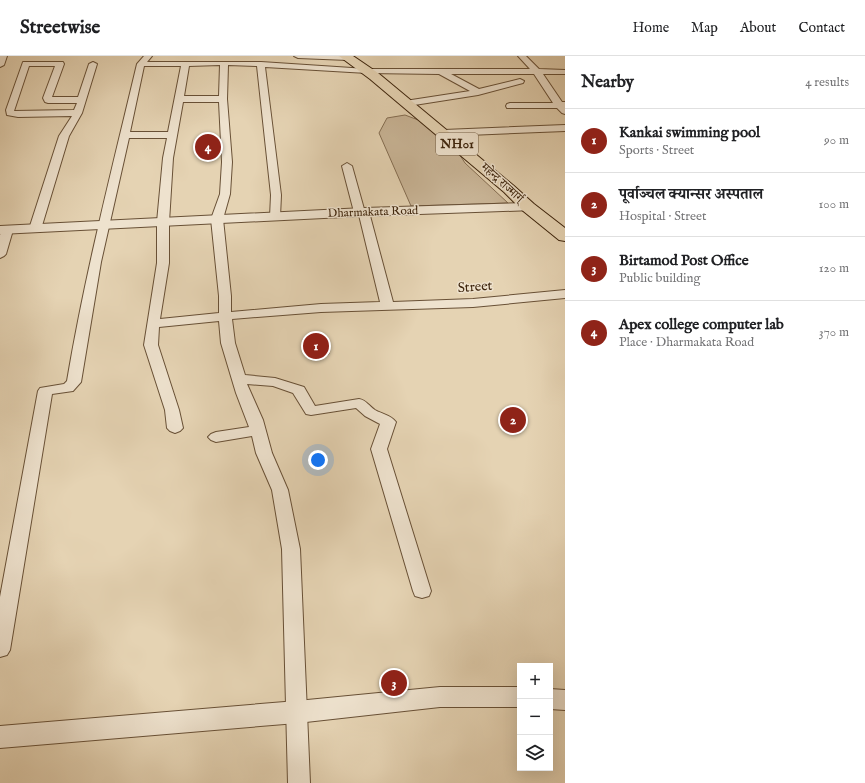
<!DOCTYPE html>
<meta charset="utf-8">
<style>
:root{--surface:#fff;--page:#f2f2f2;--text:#202124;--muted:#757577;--line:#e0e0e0;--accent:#8f2418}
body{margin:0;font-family:"IM FELL English","Noto Serif Devanagari",serif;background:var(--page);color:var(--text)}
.controls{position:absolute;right:12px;bottom:12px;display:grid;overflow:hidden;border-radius:0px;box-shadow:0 4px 16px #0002}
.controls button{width:36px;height:36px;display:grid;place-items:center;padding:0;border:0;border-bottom:1px solid var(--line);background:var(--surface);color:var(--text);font:20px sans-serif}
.you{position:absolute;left:318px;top:404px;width:14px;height:14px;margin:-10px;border:3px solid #fff;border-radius:50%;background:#1a73e8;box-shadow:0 0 0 6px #1a73e833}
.badge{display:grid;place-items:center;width:26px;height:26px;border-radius:50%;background:var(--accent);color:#fff;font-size:13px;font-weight:700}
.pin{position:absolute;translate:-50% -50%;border:2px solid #fff;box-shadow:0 1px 4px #0006}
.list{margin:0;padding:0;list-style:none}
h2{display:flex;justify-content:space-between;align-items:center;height:52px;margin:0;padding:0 16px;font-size:17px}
h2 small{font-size:13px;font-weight:400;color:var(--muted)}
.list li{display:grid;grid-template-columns:26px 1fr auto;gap:12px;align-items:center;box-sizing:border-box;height:64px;padding:0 16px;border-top:1px solid var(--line)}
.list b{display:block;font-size:15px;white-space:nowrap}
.list p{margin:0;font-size:13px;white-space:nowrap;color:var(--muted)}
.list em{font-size:13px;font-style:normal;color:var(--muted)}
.icon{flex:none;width:22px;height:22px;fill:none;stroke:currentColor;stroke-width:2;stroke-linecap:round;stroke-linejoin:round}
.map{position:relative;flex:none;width:565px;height:727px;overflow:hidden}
header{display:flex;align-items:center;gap:24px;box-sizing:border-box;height:56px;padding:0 20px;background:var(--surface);border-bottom:1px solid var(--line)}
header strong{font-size:19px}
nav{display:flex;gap:22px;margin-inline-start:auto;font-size:14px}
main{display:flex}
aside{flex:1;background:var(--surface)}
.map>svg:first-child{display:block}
</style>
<header>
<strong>Streetwise</strong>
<nav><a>Home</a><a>Map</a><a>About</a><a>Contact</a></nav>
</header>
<main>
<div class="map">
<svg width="565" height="727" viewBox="0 0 565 727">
<rect width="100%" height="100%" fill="#e5d3b3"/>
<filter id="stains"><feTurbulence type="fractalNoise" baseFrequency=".005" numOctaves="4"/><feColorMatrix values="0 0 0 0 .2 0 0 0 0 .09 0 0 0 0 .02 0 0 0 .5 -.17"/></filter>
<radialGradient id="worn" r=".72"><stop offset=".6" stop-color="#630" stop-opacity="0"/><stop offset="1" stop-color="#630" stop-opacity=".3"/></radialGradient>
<polygon fill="#c9b597" stroke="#846d52" points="405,59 421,65 458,96 465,107 508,147 411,150 379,77 387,62"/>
<polygon fill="#ac987b" stroke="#806a4f" points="325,282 329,298 307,299 303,283"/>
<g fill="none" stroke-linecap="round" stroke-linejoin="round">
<polygon stroke="#755e44" stroke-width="1" points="321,286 322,294 310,294 309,287"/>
<g stroke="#685036" stroke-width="2">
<g id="minor">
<polygon points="0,0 7,0 4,9 0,11"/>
<path d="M 144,0 L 152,0 L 147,6 L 261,6 L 367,13 L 530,13 L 518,0 L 526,0 L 539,13 L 565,14 L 565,18 L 543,18 L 562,46 L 565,46 L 565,58 L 562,57 L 557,52 L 507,52 L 506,50 L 507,48 L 510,47 L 553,47 L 534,18 L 451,18 L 479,33 L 520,23 L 524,25 L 523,27 L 478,39 L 408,50 L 404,47 L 405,45 L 470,35 L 439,18 L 367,17 L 265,11 L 281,139 L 280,161 L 275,164 L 270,161 L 271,139 L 257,10 L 228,9 L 227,43 L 232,106 L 230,138 L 223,163 L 231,240 L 231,256 L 321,248 L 380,246 L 359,159 L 355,158 L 354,156 L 342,110 L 347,107 L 352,110 L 364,153 L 368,154 L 369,156 L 393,246 L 473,243 L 565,234 L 565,242 L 473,251 L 321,256 L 232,263 L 235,287 L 245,319 L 275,322 L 304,331 L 315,350 L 359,343 C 366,344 369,350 375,354 C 382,358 391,359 396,366 L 387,393 L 431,535 L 429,540 L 422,542 L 415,540 L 413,535 L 371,393 L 380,368 L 365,360 L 356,352 L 311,359 L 306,358 L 293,337 L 273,330 L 247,328 L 263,364 L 272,397 L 288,434 L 300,493 L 310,727 L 288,727 L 282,493 L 272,434 L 256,397 L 252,380 L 216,386 L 211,384 L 208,381 L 211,378 L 216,376 L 249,371 L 236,337 L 221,287 L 219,265 L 159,271 L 158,289 L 179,354 L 183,372 L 180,375 L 175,377 L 170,375 L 167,372 L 165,354 L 144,289 L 157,207 L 157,166 L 163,102 L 167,82 L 129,82 L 101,206 L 81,326 L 73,335 L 52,338 L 10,594 L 7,599 L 0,601 L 0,541 L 38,335 L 40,332 L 64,328 L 67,325 C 85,218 112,113 137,8 ZM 220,9 L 219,40 L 184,40 L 189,10 ZM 144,10 L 181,10 L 168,76 L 130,76 ZM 183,46 L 219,46 L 222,106 L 220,138 L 211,163 L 219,240 L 219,257 L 160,263 L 169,207 L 169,166 L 173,102 Z"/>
<polygon points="294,0 349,0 352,2 348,4 298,2"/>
<path d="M 23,6 L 63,6 L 64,8 L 52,41 L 78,41 L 89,8 L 93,6 L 97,8 L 82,57 L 69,80 L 41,173 L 35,176 L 29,173 L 59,80 L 72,60 L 18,61 L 7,59 L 6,54 ZM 29,10 L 55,10 L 43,42 L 45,46 L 48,47 L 77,47 L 74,54 L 14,55 Z"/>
<polygon points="565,69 565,75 444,80 439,77 444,74"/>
<polygon points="7,171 13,174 6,198 4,200 0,202 0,179 3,172"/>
</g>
</g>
<g stroke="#685036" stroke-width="2">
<g id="tertiary">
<polygon points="528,147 533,148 535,151 533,154 364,160 0,178 0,170 364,152"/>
<polygon points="440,631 520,631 520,651 440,651 297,667 0,692 0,670 297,645"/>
<polygon points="550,633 565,634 565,654 550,653"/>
</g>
</g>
<g stroke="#3e250d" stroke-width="2">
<polygon id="trunk" points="339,0 353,0 378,17 514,130 534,148 565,172 565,185 559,184 522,154 504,136 370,23"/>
</g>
<use href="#minor" fill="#eee2ce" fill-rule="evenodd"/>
<use href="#tertiary" fill="#eee2ce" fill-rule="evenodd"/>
<use href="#trunk" fill="#e5d3b3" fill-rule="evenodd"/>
</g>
<g text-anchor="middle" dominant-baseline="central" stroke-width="3" stroke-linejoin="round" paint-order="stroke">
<g font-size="12" fill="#3e250d" stroke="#eee2ce">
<text transform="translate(502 127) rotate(42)">महेन्द्र राज्मार्ग्</text>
<text transform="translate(373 156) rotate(-2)">Dharmakata Road</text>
</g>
<rect fill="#eee2ce" stroke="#735e47" stroke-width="1" x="436" y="77" width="42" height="22" rx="3"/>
<g font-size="13" font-weight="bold" fill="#3e250d">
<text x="457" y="88">NH01</text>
</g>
<g font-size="14" fill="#3e250d" stroke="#eee2ce">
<text transform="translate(475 231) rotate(-4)">Street</text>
</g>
</g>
<rect width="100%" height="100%" filter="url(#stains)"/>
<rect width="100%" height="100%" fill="url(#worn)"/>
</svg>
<div class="controls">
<button>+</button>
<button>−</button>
<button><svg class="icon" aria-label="layers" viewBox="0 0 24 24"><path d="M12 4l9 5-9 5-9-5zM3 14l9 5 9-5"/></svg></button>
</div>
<div class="you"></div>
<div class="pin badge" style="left:316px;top:290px">1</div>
<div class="pin badge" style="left:513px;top:364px">2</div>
<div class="pin badge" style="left:394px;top:627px">3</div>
<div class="pin badge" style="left:208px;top:91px">4</div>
</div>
<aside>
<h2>Nearby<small>4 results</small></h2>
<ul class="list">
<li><span class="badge">1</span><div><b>Kankai swimming pool</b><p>Sports · Street</p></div><em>90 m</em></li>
<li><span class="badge">2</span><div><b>पूर्वाञ्चल क्यान्सर अस्पताल</b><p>Hospital · Street</p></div><em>100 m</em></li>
<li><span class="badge">3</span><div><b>Birtamod Post Office</b><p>Public building</p></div><em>120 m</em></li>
<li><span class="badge">4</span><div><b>Apex college computer lab</b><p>Place · Dharmakata Road</p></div><em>370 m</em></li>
</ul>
</aside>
</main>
